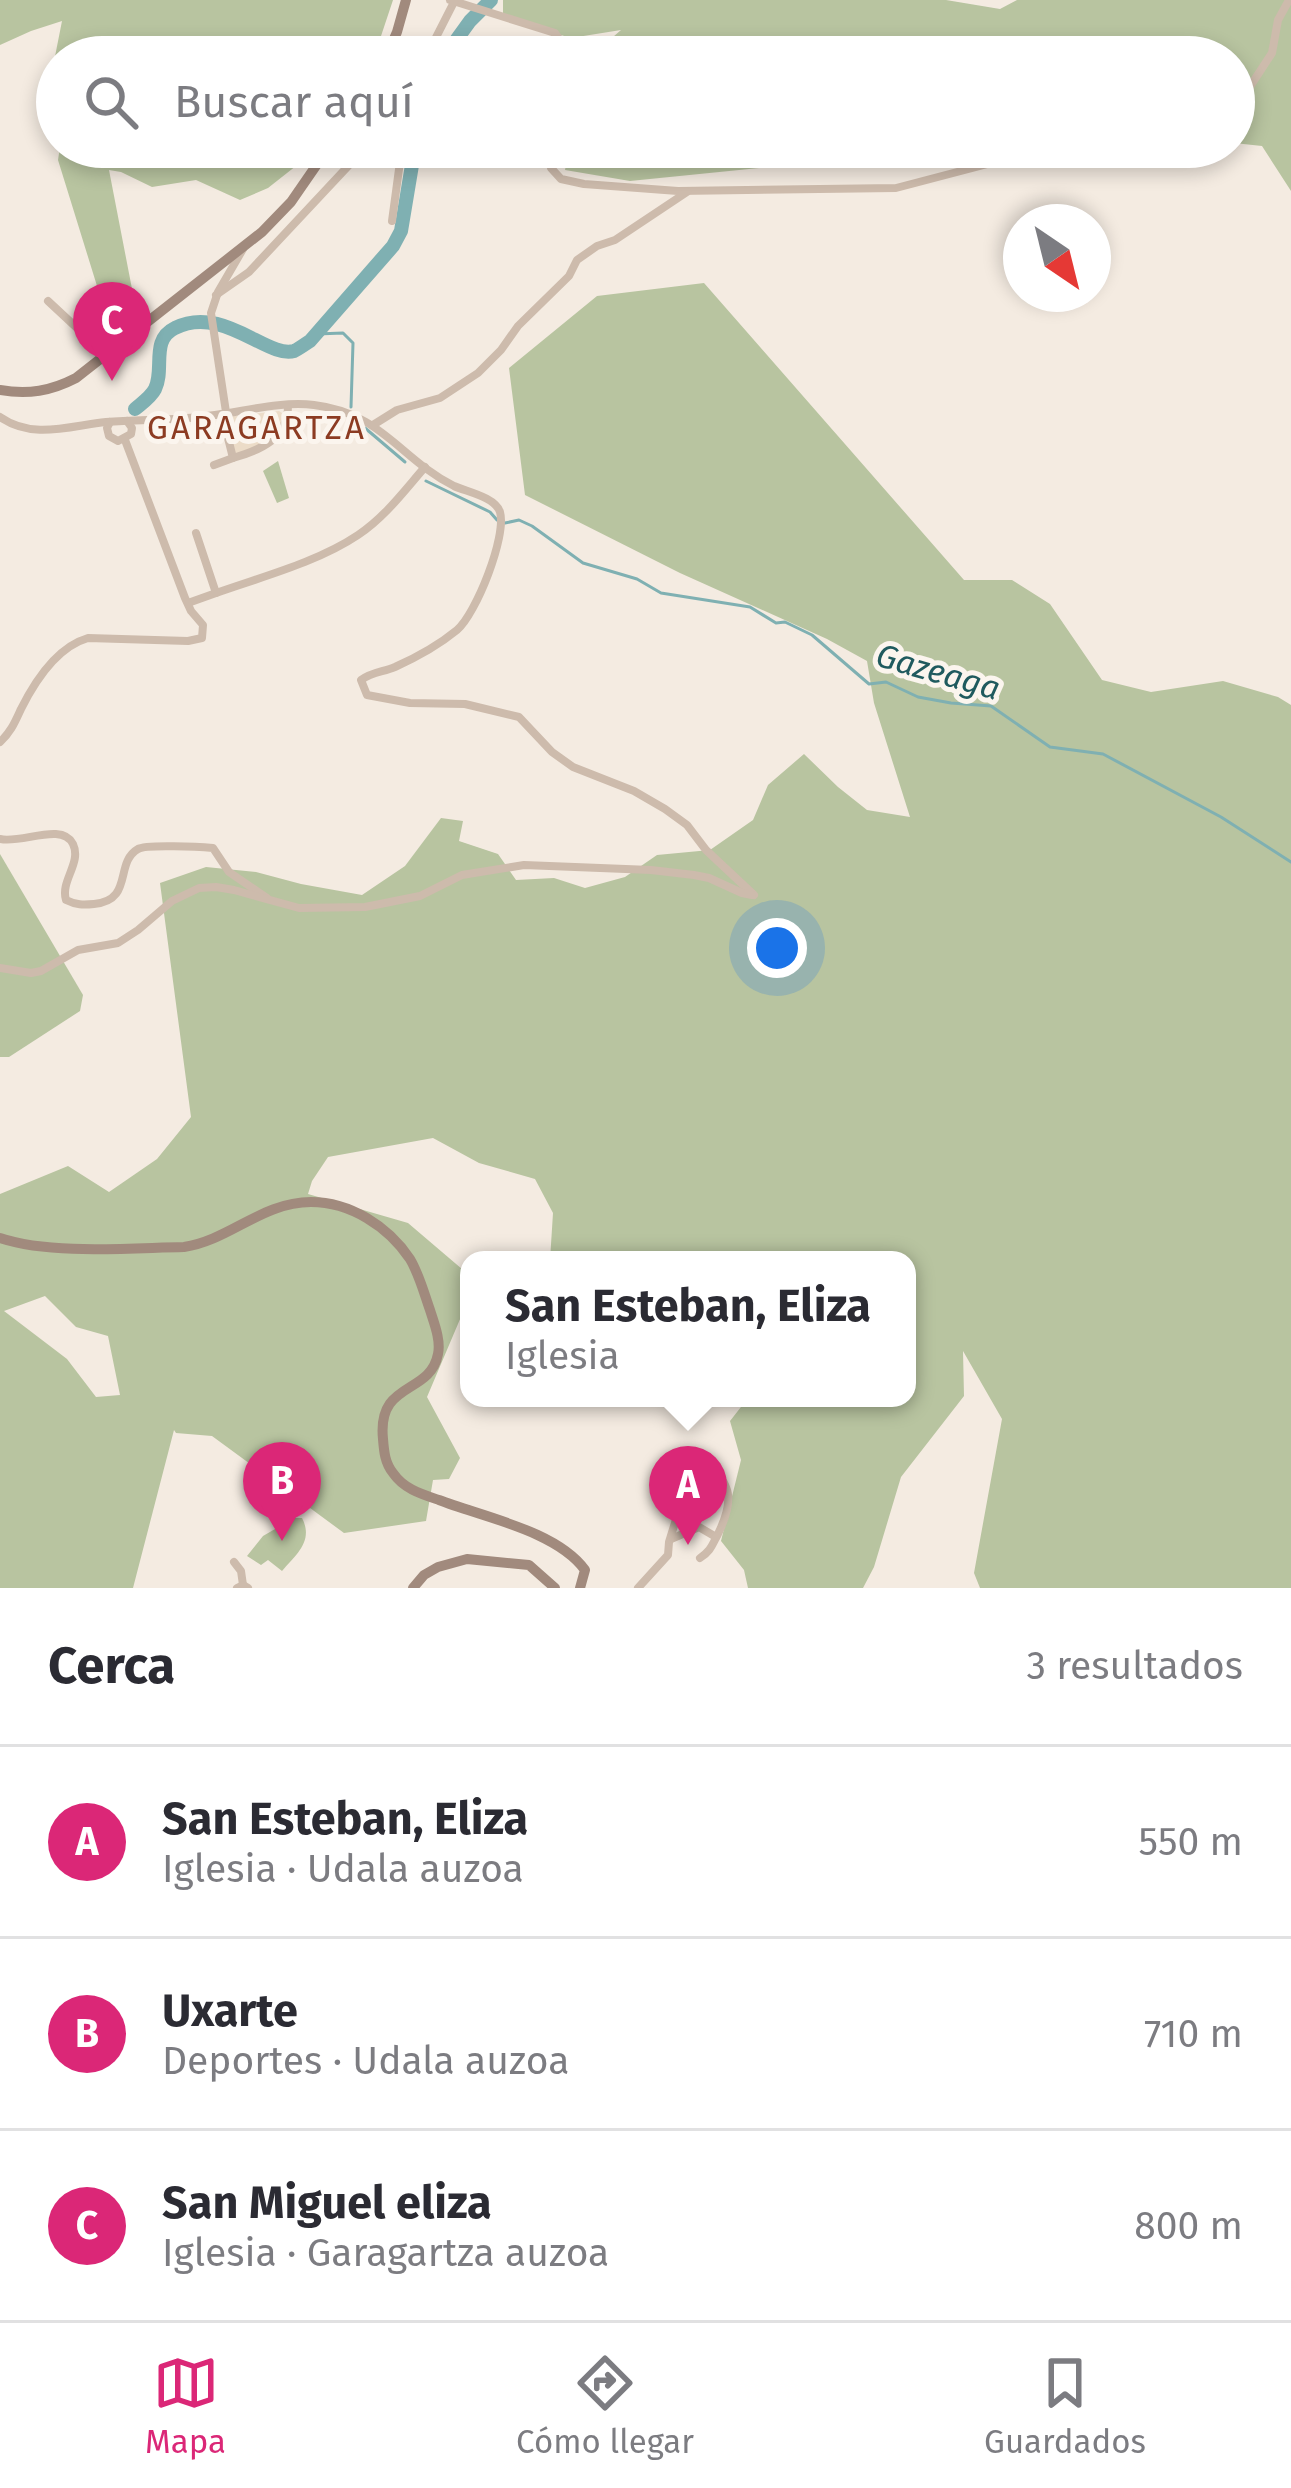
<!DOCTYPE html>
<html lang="es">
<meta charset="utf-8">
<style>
:root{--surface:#fff;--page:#f7f7f7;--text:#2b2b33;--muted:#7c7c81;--line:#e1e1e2;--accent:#db2777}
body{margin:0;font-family:"Fira Sans",sans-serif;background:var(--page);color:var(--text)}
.compass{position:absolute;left:1003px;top:204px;width:108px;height:108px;border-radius:50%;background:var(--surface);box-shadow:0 6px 18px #0003;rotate:145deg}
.you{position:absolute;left:777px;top:948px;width:42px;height:42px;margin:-30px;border:9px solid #fff;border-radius:50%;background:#1a73e8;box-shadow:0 0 0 18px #1a73e833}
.badge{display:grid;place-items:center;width:78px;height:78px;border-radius:50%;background:var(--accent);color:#fff;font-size:39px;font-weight:700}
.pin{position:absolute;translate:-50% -99px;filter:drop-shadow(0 3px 6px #0008)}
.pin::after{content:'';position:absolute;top:63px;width:42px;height:36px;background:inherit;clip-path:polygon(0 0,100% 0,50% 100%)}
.popup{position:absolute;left:460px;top:1251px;width:456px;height:156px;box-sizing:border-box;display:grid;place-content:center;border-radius:24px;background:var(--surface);filter:drop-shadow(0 3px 9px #0005);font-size:39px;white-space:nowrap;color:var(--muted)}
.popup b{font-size:45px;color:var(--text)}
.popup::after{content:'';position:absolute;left:50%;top:100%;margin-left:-24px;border:24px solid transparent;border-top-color:var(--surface)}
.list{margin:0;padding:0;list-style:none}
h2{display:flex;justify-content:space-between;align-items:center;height:156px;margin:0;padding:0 48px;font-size:51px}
h2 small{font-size:39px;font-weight:400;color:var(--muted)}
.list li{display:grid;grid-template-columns:78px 1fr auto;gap:36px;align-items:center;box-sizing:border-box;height:192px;padding:0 48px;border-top:3px solid var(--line)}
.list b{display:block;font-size:45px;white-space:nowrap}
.list p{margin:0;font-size:39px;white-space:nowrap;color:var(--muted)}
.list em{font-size:39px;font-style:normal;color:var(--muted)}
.icon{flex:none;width:66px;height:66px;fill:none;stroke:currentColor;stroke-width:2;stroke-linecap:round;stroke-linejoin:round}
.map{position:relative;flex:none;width:1291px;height:1588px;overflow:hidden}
.search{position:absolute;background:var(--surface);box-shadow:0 6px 18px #0003;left:36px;right:36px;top:36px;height:132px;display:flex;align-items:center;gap:30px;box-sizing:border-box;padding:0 42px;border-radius:66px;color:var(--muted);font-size:45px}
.sheet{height:732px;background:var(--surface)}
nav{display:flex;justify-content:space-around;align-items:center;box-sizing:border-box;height:168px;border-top:3px solid var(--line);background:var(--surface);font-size:33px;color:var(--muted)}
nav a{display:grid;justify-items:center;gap:6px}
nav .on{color:var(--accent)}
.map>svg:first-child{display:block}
</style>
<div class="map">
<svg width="1291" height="1588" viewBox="0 0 1291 1588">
<rect width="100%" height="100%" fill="#f4ebe1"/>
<g fill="#b8c4a0" fill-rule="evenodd">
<polygon points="0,0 393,0 374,57 57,57 57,121 46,102 62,21 31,31 0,45"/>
<polygon points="503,0 946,0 1000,9 1017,0 1291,0 1291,191 1262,146 1234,143 1234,57 590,57 621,30 571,38 503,18"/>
<polygon points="60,147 320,147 268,188 240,200 196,180 152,187 121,172 109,170 133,294 131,312 106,315 58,160"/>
<polygon points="569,147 783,147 768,167 630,181 565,170"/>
<path d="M 704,283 L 964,580 L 1012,580 L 1050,604 L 1102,680 L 1151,692 L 1223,681 L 1278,697 L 1291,705 L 1291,1588 L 980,1588 L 974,1573 L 1002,1419 L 963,1351 L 964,1396 L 901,1477 L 874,1567 L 863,1588 L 748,1588 L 744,1570 L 721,1541 L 741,1460 L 730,1421 L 748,1398 L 907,1398 L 907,1260 L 550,1260 L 553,1213 L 535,1179 L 479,1163 L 433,1138 L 328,1157 L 312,1181 L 308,1194 L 408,1223 L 469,1275 L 469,1298 L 427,1397 L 460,1458 L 449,1479 L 433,1480 L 426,1521 L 344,1533 L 212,1436 L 176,1433 L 174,1430 L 133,1588 L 0,1588 L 0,1194 L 68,1166 L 109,1192 L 157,1159 L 191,1117 L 160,883 L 206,867 L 256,872 L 301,884 L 362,895 L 405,866 L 441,818 L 463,821 L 459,841 L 498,854 L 516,880 L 554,878 L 585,888 L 625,877 L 657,855 L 710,850 L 753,820 L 768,785 L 804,754 L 838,787 L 867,810 L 910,817 L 874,703 L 867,661 L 827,639 L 680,573 L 525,495 L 509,368 L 597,296 ZM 45,1296 L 76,1327 L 108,1336 L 120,1395 L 96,1397 L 67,1359 L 4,1311 Z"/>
<polygon points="278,461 289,498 277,503 263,471"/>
<polygon points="0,854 83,995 80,1011 9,1057 0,1057"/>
<path d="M 294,1518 L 302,1518 C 314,1541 296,1555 282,1571 L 268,1560 L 261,1565 L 247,1556 L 263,1536 Z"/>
</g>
<polygon fill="#ecdcc8" points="279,411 285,415 280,428 269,439 248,451 235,454 226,417"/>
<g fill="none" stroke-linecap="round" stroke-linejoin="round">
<g stroke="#7fb0b2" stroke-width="3">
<polyline points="317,334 343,333 353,343 351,407"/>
<polyline points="365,428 405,462"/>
<polyline points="426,481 490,512 497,520"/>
<polyline points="505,523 519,520 532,526 583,563 637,579 661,593 750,607 776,623 785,622 812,635 869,684 886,682 918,697 951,703 991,706 1050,747 1103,754 1221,817 1291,862"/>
</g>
<g stroke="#7fb0b2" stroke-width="14">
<polyline points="444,57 470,21 491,0"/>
<path d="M 135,409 C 142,403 151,397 155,389 C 165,369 150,340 175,328 C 222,304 268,359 294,351 C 297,350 307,343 310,341 L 393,246 L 401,231 L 415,147"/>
</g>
<g stroke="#cdbbac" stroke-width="8">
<polyline points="450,0 555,33 563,44 567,57"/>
<polyline points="426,57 454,2"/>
<polyline points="1234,111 1272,53 1278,20 1289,0"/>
<polyline points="551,147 551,168 561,179 584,184 678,191 896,188 999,161 1027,164 1106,147"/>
<polyline points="1153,147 1193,150 1203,147"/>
<polyline points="392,221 402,147"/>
<polyline points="216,295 249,272 366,147"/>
<polyline points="48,301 106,355"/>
<polyline points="226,412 211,313 218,292 243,249"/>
<path d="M 222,414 L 233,458 C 261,450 288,438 288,406"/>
<path d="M 0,417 C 33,440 69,426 106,422 C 142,419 178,421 215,415 C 246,411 282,401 314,405 C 382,413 400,459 454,486 C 467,492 495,497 500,512 C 507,536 476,614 457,630 C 440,644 415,658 395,667 C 383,672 372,672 361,680 L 367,695 L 410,703 L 465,704 L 519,717 L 552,752 L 573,767 L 634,791 L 665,809 L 687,825 L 706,850 L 754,895"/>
<polyline points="110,422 107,428 109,436 118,441 131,434 132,428 127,421"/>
<polyline points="373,425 397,410 440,398 478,373 501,350 518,326 569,276 577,260 597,246 615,240 687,192"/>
<polyline points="214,465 233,458"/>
<path d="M 216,593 C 261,577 318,562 358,535 C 385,517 404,491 425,467"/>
<polyline points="188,603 216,593 196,533"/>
<path d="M 0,742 C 11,732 15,722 21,709 C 35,681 57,647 88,638 L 188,641 L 202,638 L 203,625 L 191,611 L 185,598 L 125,440"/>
<path d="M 0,839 C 22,844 62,822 73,844 C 82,863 60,881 66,900 C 76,905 83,905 94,904 C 134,900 114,863 138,849 C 146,844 201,847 213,848 L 229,872 L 267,898"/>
<polyline points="0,968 31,973 41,971 78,950 118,943 138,930 172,901 199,888 216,887 234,890 299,908 365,907 420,896 462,875 524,865 651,870 694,875 709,878 742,893 752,895"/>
<polyline points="671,1539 699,1527 716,1537"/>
<polyline points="234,1562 241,1571 243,1585"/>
<polyline points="237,1588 243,1585 248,1588"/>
<path d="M 638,1588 L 668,1555 L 669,1542 L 691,1471 L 697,1462 L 704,1460 C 733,1484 734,1501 718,1534 C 712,1545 711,1551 700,1558"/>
</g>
<g stroke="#a18a7d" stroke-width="10">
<polyline points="386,57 397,32 406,0"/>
<path d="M 0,390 C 28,395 51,391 76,378 L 262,232 L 291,202 L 329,147"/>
<path d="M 0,1238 C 51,1255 130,1248 184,1247 C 230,1240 262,1202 311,1202 C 350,1202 388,1226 410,1259 C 419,1274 424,1293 430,1310 C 434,1323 441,1340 438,1354 C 430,1396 377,1380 383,1439 C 384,1452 385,1463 393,1473 C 404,1489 421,1494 439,1500 C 483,1517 557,1531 585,1570 L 580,1588"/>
<polyline points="413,1588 424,1575 438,1567 467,1559 529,1565 555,1588"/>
</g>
</g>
<g text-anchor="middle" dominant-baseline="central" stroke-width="10" stroke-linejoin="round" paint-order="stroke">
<g font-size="33" letter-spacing="3" fill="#8c3b22" stroke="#fbf5ee">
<text x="257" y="428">GARAGARTZA</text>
</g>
<g font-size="33" font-style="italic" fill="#1f5a5e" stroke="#fbf5ee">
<text transform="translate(938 672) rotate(16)">Gazeaga</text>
</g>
</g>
</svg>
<svg class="compass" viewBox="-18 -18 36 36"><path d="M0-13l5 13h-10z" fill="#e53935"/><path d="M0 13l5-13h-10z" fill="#7c7c81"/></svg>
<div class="you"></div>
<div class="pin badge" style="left:688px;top:1545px">A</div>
<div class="popup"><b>San Esteban, Eliza</b>Iglesia</div>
<div class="pin badge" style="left:282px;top:1541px">B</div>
<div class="pin badge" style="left:112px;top:381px">C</div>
<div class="search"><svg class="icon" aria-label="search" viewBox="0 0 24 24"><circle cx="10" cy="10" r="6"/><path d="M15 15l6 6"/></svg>Buscar aquí</div>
</div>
<section class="sheet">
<h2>Cerca<small>3 resultados</small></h2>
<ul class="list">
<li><span class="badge">A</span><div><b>San Esteban, Eliza</b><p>Iglesia · Udala auzoa</p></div><em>550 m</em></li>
<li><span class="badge">B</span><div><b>Uxarte</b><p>Deportes · Udala auzoa</p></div><em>710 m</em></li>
<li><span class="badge">C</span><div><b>San Miguel eliza</b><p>Iglesia · Garagartza auzoa</p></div><em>800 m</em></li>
</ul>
</section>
<nav>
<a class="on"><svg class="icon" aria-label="map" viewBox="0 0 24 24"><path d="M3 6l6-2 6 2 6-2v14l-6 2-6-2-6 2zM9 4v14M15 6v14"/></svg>Mapa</a>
<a><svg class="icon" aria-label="directions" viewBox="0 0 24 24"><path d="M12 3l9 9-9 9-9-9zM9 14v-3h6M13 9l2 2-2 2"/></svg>Cómo llegar</a>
<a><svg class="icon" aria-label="saved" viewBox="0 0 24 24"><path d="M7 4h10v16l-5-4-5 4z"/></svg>Guardados</a>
</nav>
